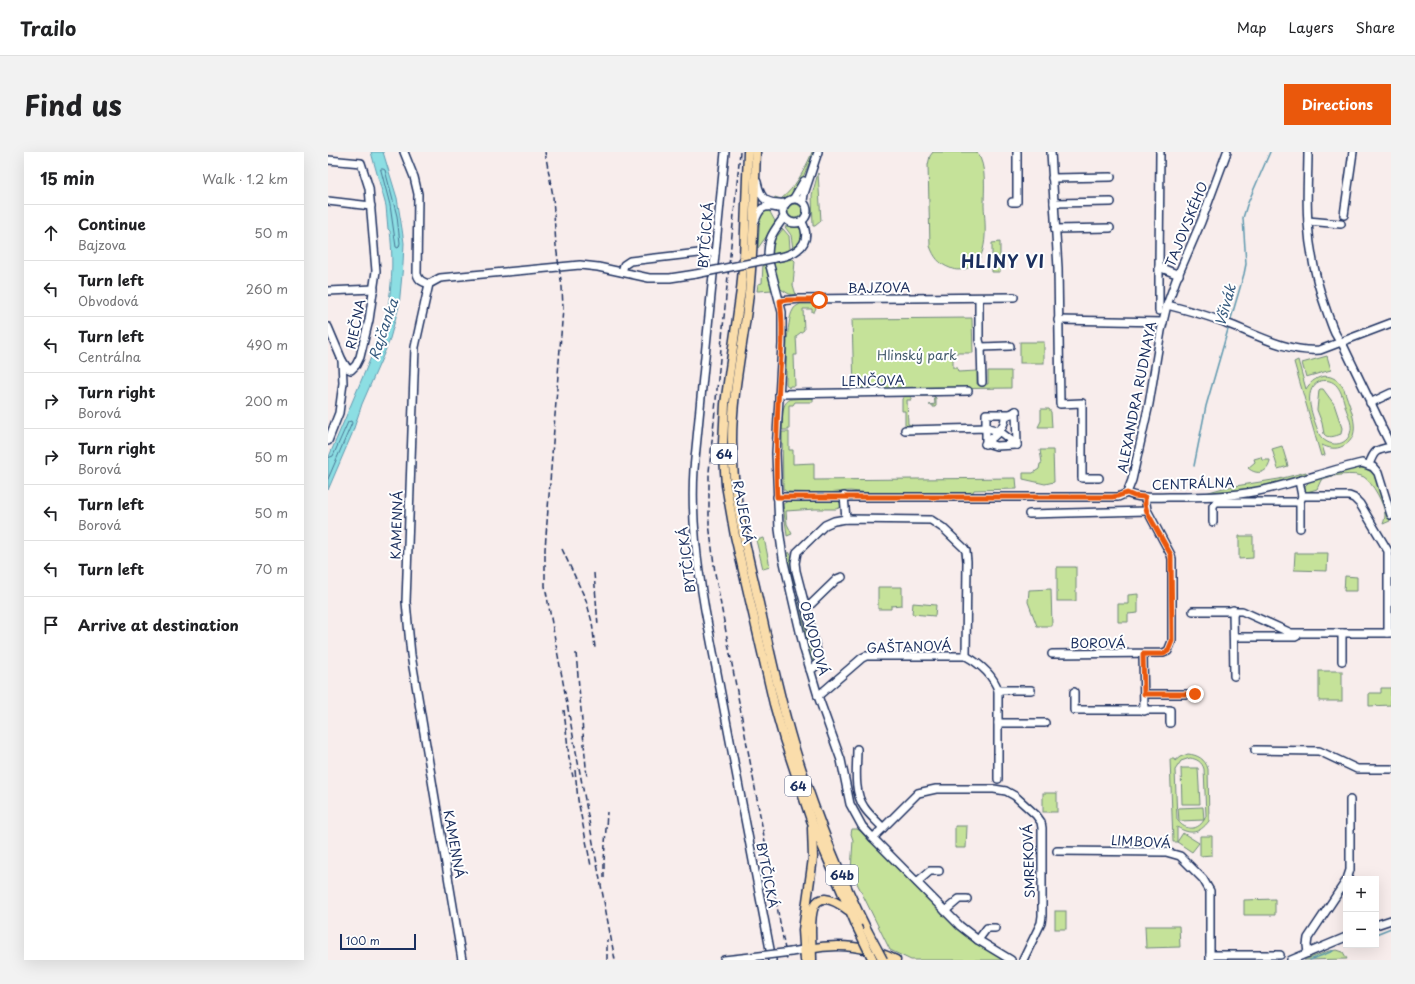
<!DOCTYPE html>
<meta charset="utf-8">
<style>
:root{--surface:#fff;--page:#f2f2f2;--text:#202124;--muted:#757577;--line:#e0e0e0;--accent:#ea580c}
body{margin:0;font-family:"Playpen Sans",sans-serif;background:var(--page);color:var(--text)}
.controls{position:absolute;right:12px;bottom:12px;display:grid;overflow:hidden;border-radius:0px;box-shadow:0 4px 16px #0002}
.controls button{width:36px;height:36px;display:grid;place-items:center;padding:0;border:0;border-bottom:1px solid var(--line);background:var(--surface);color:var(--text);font:20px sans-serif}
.scale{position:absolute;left:12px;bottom:10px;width:76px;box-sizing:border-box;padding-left:4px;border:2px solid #1b2f5e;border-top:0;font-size:11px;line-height:14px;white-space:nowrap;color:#1b2f5e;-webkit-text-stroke:3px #fff;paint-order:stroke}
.stop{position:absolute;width:12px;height:12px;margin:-9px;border:3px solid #ea580c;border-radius:50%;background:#fff}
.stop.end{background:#ea580c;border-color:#fff;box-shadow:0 1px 4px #0008}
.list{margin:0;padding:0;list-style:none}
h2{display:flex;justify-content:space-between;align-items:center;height:52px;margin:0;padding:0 16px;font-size:17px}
h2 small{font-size:13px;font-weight:400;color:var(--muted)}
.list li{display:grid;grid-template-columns:26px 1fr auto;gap:12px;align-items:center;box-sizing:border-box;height:56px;padding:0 16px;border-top:1px solid var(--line)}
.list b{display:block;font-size:15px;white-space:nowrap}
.list p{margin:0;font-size:13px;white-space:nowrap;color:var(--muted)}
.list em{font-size:13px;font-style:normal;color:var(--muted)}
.icon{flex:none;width:22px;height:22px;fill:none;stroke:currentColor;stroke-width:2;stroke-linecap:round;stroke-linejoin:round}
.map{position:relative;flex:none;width:1063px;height:808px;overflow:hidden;border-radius:0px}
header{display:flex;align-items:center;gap:24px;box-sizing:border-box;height:56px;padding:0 20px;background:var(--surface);border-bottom:1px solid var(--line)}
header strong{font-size:19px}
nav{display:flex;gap:22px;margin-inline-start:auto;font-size:14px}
.intro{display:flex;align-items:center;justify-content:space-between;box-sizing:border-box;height:96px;padding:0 24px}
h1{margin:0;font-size:28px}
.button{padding:10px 18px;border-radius:0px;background:var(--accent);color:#fff;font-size:14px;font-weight:700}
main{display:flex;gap:24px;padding:0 24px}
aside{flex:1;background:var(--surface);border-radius:0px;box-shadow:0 4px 16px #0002}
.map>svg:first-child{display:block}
</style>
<header>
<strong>Trailo</strong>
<nav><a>Map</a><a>Layers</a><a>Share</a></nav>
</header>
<div class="intro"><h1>Find us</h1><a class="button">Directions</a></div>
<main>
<aside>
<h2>15 min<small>Walk · 1.2 km</small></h2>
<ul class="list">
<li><svg class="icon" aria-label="ahead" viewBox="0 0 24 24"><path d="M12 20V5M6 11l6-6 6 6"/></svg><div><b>Continue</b><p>Bajzova</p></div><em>50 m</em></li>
<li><svg class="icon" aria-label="left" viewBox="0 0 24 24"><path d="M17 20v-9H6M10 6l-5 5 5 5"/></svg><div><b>Turn left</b><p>Obvodová</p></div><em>260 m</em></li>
<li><svg class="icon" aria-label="left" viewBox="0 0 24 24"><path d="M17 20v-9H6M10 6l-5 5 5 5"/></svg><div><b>Turn left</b><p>Centrálna</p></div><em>490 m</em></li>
<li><svg class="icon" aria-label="right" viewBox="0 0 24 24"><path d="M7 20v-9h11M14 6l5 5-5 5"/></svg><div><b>Turn right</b><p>Borová</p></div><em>200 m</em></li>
<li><svg class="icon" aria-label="right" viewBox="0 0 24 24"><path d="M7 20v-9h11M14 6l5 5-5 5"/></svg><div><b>Turn right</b><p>Borová</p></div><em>50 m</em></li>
<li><svg class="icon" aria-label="left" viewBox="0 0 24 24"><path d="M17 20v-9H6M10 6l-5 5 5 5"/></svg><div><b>Turn left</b><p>Borová</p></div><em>50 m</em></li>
<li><svg class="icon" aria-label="left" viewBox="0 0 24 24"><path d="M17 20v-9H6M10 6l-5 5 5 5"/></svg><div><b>Turn left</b></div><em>70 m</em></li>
<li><svg class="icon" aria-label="arrive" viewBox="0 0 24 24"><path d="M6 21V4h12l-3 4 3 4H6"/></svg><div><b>Arrive at destination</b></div></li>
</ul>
</aside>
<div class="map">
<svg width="1063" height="808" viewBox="0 0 1063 808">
<rect width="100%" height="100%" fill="#f8edec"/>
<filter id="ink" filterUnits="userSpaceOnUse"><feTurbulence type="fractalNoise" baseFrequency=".025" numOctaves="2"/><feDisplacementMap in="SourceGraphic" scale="8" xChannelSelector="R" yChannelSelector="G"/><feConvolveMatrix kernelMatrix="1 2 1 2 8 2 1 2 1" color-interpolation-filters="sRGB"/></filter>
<g filter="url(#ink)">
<g fill="#c5e299" stroke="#70887c" fill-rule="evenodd">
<path d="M 484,0 L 486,0 L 469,39 C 463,45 455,48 446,48 L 447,45 L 453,47 C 467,36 476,19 483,3 Z"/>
<path d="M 605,0 L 649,0 C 659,15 656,36 656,54 C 657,72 662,108 640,116 C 634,118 628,119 622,116 C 611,112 606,105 602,94 L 600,13 L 602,4 Z"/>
<polygon points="490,21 493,69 487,74 485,74 484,43"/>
<circle cx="467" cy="59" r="7"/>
<polygon points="442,57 442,60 448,71 430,96 432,61"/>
<path d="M 459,74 L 470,75 C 478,82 472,92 465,97 L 463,83 L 457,75 Z"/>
<polygon points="455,77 461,84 462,96 458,99 443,102 447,87"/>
<polygon points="672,90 672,120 664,120 664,91"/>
<polygon points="465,107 467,109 465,133 468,143 461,142 451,136 444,111"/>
<polygon points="435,112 437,112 444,138 431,139 429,139 430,132 434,131"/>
<path d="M 472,152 L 484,152 L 488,156 L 486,160 L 484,160 L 484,157 L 475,157 L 476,178 L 468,184 L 469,203 L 466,203 L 467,234 L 462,234 L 461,236 L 458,232 C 458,217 458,168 465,158 C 466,155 469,154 472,152 Z"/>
<polygon points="644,166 645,201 625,201 625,216 629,216 630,220 649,219 649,232 660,232 660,219 683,219 683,236 526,238 524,167"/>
<rect x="692" y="190" width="24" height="21"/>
<polygon points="999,204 1003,218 978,225 974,211"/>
<path d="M 970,208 L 978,237 C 988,221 1006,219 1016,237 C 1021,254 1037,284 1015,294 C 1008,298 1000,296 994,293 L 997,303 L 993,304 L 966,210 ZM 992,229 C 1011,225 1014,243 1018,257 C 1020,263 1024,271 1023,278 C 1020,296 999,296 991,282 C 986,266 972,239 992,229 Z"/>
<path d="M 992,237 L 995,237 L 1006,252 L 1014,276 L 1013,282 C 1008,284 999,287 996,282 L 994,271 L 989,258 L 991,238 Z"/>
<polygon points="577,243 605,243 608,246 608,255 605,255 605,253 601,253 607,252 606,244 583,244 583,248 579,248 580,272 584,273 584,277 577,277 577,259 574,259 574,247"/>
<path d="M 485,246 L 485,250 L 467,250 L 465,253 L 461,253 L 461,278 L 454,278 C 455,268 452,248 465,247 C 472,246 478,247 485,246 Z"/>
<polygon points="713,257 721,257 723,260 724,275 710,275 713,269"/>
<polygon points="454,280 461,280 461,298 465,298 465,312 486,311 486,328 688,326 689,337 646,338 645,340 633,342 553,342 522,339 498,341 459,340 455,337 455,335"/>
<polygon points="954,294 960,314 950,317 944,297"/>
<polygon points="712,298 725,298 726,330 717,332 695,327 695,321 705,321 711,317 712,312 714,311"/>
<path d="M 933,305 L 934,308 L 942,308 C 941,321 929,324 920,316 L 927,310 L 926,307 Z"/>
<path d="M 1029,316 L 1037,316 L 1046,322 L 1062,369 L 1055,372 C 1056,369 1057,366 1057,363 C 1057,353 1044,330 1036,325 C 1027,320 1002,323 993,328 L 989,337 L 979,340 L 976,338 L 977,334 L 982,329 Z"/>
<path d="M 978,320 L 979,323 C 944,334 910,340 874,342 L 895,336 L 951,327 Z"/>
<polygon points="460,349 511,349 514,354 511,356 508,357 487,357 458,359 459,372 464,382 459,384 455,352"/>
<polygon points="911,384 925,384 925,406 911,407"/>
<polygon points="436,386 442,415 435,417 428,388"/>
<polygon points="461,400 466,408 469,433 466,435 485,505 489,505 486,512 483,513 459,408"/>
<polygon points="967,401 1000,401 999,419 966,418"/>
<rect x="729" y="415" width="19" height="34"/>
<polygon points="1017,424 1029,425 1029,439 1016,439"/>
<polygon points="550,435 574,435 574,453 563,454 563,457 550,457"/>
<polygon points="723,437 724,474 709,474 700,450 701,438"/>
<polygon points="810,442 810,461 800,462 800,470 790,470 790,452 800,452 800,443"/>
<polygon points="585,451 608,453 607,464 584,462"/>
<rect x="991" y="519" width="23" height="30"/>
<polygon points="1053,536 1063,536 1063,553 1041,554 1041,541 1053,541"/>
<path d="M 860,602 C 870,603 877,607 880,617 L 881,669 C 871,682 862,683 849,675 L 849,690 L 855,681 L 871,691 L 864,700 L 849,690 L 845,690 L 842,607 L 846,607 L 847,609 L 852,605 ZM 862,606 C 869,607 874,610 876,617 L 878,664 L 876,668 L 875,655 L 850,656 L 851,669 L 876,668 C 869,680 855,678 849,667 L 847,618 L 853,609 Z"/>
<polygon points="853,616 870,616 872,652 854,652"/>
<rect x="715" y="641" width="14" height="19"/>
<polygon points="627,674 639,674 638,696 627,696"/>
<polygon points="524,677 529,677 537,681 628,774 676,808 583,808 562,798 523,719 525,688 523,682"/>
<polygon points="872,684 884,684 884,703 872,704"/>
<polygon points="947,747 947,763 916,763 916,748"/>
<rect x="727" y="759" width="11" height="18"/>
<polygon points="851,774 852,795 818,796 817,774"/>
<polygon points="1009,798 1015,800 1019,807 976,808 1001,799"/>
</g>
<path fill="#8cdee3" stroke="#5f98ae" d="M 43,0 L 55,0 L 69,46 L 74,77 L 76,91 L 75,112 L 71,154 L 61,190 L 34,252 L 24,282 L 0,338 L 0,307 L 52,184 C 64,150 66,114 62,79 L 60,77 L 58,54 Z"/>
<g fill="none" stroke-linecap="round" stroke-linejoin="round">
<g stroke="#487593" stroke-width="1">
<polygon points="53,17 55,17 57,18 69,64 72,91 71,95 70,96 68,95 62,53"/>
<polyline points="0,306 5,304 20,270 23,269 24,271 0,327"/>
</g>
<g stroke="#5f98ae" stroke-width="1.5">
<polyline points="902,170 916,122 918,112 915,66 919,53 942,0"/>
<polyline points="866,314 878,254 901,174"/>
<polyline points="1048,782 1063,776"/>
<polyline points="982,808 1005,799"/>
</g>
<g stroke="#1b2f5e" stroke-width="10">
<g id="minor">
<path d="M 76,0 L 86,25 L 90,42 L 89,122 C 91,129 95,130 101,132"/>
<path d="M 397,0 L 366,317 C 363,365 369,411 377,458 L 444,808"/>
<polyline points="723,0 730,116 732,252 754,251 754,326 771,326"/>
<polyline points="832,0 831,115 851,123"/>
<path d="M 980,0 C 980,23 978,47 980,71 C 982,103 989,133 1000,163 C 1004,174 1007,185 1015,193 L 1053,272"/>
<polyline points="0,8 33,11 41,36 48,119 41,168 32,205 28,213 23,218 19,216 14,208"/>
<polyline points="724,26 783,25"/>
<path d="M 429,30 C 433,49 439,52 458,51"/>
<polyline points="466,46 476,29"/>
<circle cx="467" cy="59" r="12"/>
<polyline points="0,49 43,54"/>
<polyline points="475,49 476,42 490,0"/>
<polyline points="684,50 689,50 689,0"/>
<polyline points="726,51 783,50"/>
<polyline points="1016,63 1025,0"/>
<path d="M 456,65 C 445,81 440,84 440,106 L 454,160 L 454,192 L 448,301 L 451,377 L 455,406 L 476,497 L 490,544 L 513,608 L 522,652 L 534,674 L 545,686 L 632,774 L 650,788 L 683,808"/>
<path d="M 427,69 C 432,55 435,53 450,56"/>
<polyline points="980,69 1013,72"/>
<polyline points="727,77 782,76"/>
<path d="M 457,104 C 475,98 483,87 474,70"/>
<polyline points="294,120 296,113 302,109 371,101 387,101"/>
<polyline points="0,139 46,137"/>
<polyline points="651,146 651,188 653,195 654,230"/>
<polyline points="452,149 472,147 686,145"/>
<path d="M 839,153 C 859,158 879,163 898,171 C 927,182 960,201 992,198 L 1063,171"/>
<polyline points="831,159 831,115"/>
<polyline points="730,168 835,170"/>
<polyline points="0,175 14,208 15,231 11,261 0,289"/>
<polyline points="653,195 682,194"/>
<polyline points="451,242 640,239"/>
<polyline points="1042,251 1063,241"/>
<polyline points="688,259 689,293"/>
<polyline points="684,262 658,262 658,291 668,294 688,293"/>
<polyline points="1054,276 1063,294"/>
<polyline points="577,278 660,276 671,279 689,293"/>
<path d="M 657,292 C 665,285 677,277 677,265 L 688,259"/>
<path d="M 1041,313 C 1046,298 1048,298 1063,295"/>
<polyline points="971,329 974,344 972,350 972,376"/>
<polyline points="799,341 804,328 821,252 833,179 839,153 848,128 873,70 899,0"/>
<path d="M 799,341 C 811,347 828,345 841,345 C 871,345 901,345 930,339 C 965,332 999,319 1034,311 L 1045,315 L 1050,321 L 1063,363"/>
<polyline points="516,344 518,367"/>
<polyline points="974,344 1021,344 1026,346 1032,352 1060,399 1060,481"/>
<polyline points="449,345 790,345 799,341"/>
<polyline points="701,362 819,359"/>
<polyline points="885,370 885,354 888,350 972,350"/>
<polyline points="478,457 509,427 514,425"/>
<polyline points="905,458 906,524"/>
<polyline points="865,459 914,459 963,481 1063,481"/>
<polyline points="1014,481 1014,509"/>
<polyline points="906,485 967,485 969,484"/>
<polyline points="724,502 835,501 840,499 844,489 844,407 843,403 819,358 817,345"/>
<polyline points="815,502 816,559"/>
<path d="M 482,518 C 487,516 490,512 491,507 L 468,419 L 467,411 L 469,400 L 497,373 L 506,369 L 518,367 L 603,368 L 615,376 L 636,396 L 638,399 L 639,409 L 638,504"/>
<polyline points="670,538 703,538"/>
<polyline points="746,540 746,558 842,558 842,571"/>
<polyline points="816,542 867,542"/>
<path d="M 490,544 L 534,506 L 538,504 L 638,504 C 652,512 665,523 670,538 L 670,627"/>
<polyline points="670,571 717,571"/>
<path d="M 529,597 C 529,615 525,639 536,655 C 541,663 549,669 555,676"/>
<polyline points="927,598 991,599 1029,617 1063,617"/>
<polyline points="545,686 590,641 608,637 666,637 678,639 687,644 708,663 713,670 714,676 714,764 713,771 695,808"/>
<polyline points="729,699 838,700 852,704 875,727 882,739 882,808"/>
<polyline points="1019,727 1022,718 1022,648"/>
<polyline points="589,730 602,719 611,719"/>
<polyline points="617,759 631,747 639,747"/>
<polyline points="1048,773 1063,768"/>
<polyline points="650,788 659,776 667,776"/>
<polyline points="463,800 475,798"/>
<polyline points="980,801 979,793 980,786 1018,729"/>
<polyline points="882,803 952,803"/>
<polyline points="134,808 83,503 78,450 87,195 101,132 112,126 252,113 270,115 321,126 342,126 368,122"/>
<polyline points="396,808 423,805"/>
<polyline points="963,808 1018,785"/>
</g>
</g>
<g stroke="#1b2f5e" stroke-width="11">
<g id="major">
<polyline points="420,0 416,105 413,138 397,252 395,291 398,333 407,384 446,552 456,587 483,668 529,775"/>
<path d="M 428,0 C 426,47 426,94 421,141 C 416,190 404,238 404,288 C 404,342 418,395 430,447 C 441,495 451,544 465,591 C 485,656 509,718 539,778"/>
<path d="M 480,797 C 512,791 539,794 568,808"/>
<polyline points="477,808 475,778 485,706 484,676"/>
<path d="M 484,808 C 484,781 473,723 520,758"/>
</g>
</g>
<use href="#minor" stroke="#fff" stroke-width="7"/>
<use href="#major" stroke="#faddab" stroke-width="8"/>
<g stroke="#1b2f5e" stroke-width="1.5" stroke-dasharray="6 3" stroke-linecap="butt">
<polyline points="217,0 225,44 228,94 234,135 235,156 217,397 217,434 287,808"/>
<polyline points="412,0 381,320 381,371 387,421 459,808"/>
<polyline points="234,397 258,448 264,470 267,496"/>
<polyline points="266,421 270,474"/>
<polyline points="248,501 259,626"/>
<polyline points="236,558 241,606 245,625"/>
<polyline points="247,618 250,648 263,714"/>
<polyline points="276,726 276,709 279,660"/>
<polyline points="279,808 279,788"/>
</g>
<g stroke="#1b2f5e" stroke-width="10" stroke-linecap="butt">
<g id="minor-bridge">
<polyline points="368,122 457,104"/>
<polyline points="423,805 463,800"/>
</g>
</g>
<g stroke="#1b2f5e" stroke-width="11" stroke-linecap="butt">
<g id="major-bridge">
<polyline points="529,775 545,808"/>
<polyline points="539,778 555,808"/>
</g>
</g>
<use href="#minor-bridge" stroke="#fff" stroke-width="7"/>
<use href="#major-bridge" stroke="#faddab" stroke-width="8"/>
</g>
</g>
<g fill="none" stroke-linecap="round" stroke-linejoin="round" filter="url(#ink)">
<path stroke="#ea580c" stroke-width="5" d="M 491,148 L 460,148 L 452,149 C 456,176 453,204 451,232 C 449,270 447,307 449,345 L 784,345 L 790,344 L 799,341 L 806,344 L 817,345 L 817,352 L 819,360 L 843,403 L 844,489 L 840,499 L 835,502 L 815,502 L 816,542 L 867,542"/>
</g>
<g text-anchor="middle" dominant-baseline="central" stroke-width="4" stroke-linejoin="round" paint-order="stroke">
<g fill="#fff" stroke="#5f6d8e" stroke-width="1">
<rect x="383" y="292" width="26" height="20" rx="3"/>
<rect x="457" y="624" width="26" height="20" rx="3"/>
<rect x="498" y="713" width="32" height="20" rx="3"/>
</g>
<g font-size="12" font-weight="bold" fill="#1b2f5e">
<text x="396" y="302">64</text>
<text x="470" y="634">64</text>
<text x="514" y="723">64b</text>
</g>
<g font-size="13" fill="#1b2f5e" stroke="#fff">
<text transform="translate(858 72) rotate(-68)">TAJOVSKÉHO</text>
<text transform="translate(377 83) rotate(-85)">BYTČICKÁ</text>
<text transform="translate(551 135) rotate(-1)">BAJZOVA</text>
<text transform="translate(27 172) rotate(-78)">RIEČNA</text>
<text transform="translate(545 228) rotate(-1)">LENČOVA</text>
<text transform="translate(808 245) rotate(-79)">ALEXANDRA RUDNAYA</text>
<text transform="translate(865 331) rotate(-2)">CENTRÁLNA</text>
<text transform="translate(416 360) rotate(80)">RAJECKÁ</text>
<text transform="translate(68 373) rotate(-88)">KAMENNÁ</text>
<text transform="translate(358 408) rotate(-97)">BYTČICKÁ</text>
<text transform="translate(487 486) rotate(75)">OBVODOVÁ</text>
<text x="770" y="490">BOROVÁ</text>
<text transform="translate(581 494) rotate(-2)">GAŠTANOVÁ</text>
<text transform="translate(813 689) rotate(3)">LIMBOVÁ</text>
<text transform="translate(127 692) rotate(80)">KAMENNÁ</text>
<text transform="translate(700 709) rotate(-92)">SMREKOVÁ</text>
<text transform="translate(440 723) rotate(79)">BYTČICKÁ</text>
</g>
<g font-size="13" fill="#465c6d" stroke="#fff">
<text x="589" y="202">Hlinský park</text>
</g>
<g font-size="14" font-style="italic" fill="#375b7f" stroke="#fff">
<text transform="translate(897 153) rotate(-74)">Všivák</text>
<text transform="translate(55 177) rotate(-71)">Rajčanka</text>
</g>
<g font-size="17" font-weight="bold" letter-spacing="1" fill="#1b2f5e" stroke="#fff">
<text x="675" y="109">HLINY VI</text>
</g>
</g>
</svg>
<div class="controls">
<button>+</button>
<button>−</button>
</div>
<div class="scale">100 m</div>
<div class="stop" style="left:491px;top:148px"></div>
<div class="stop end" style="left:867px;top:542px"></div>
</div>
</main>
